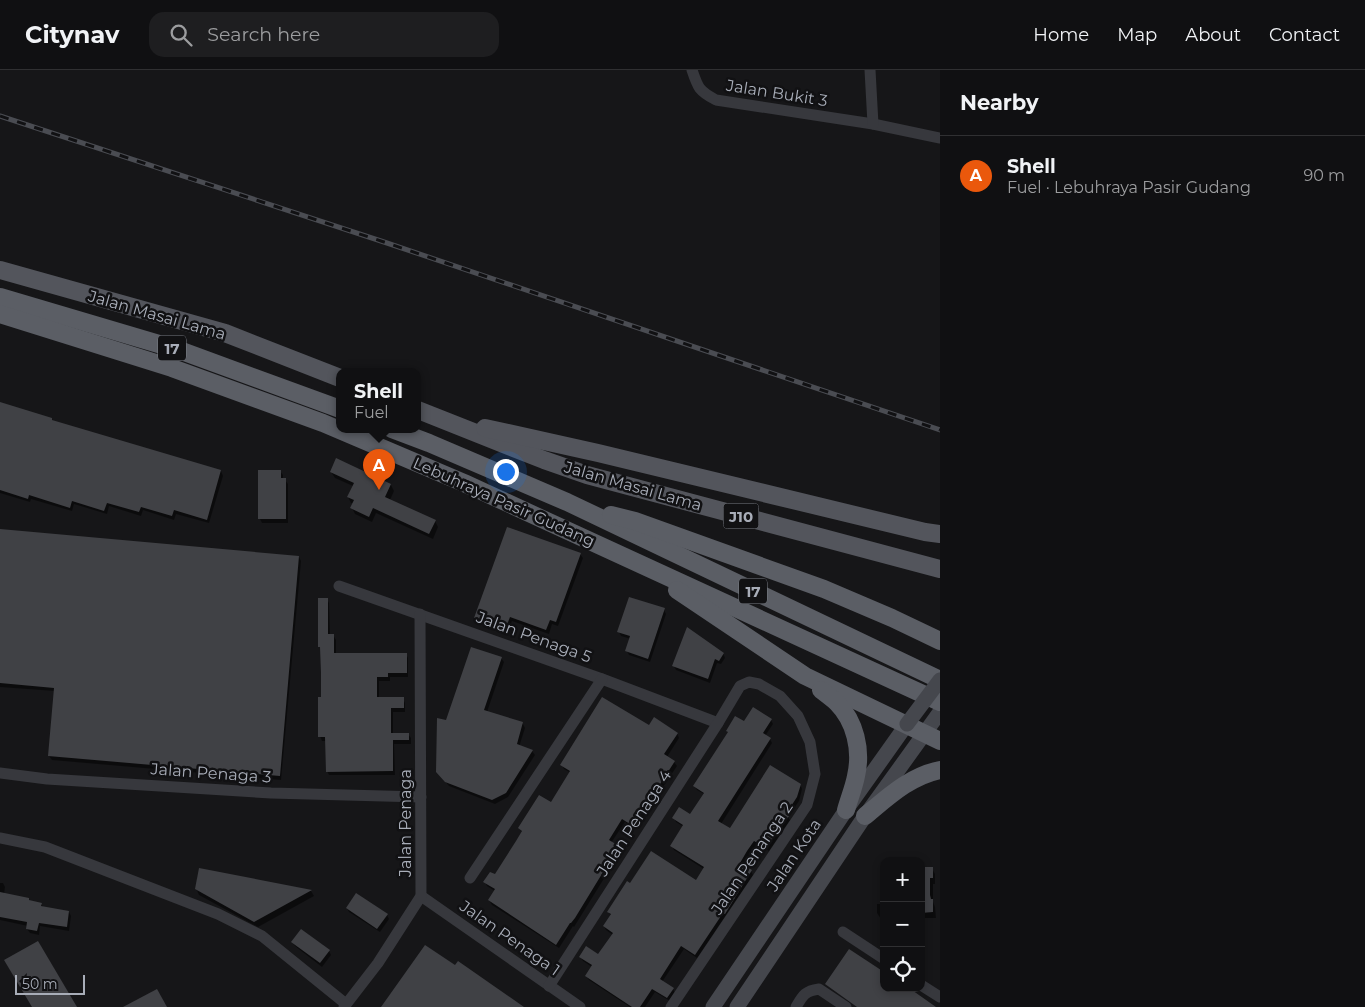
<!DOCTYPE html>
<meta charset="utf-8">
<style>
:root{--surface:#101012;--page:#1e1e20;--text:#f1f3f6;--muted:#9c9d9f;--line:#303032;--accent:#ea580c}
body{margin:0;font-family:Montserrat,sans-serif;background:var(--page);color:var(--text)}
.controls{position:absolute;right:15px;bottom:15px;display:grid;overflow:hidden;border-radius:10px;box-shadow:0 2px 8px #0003}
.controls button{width:45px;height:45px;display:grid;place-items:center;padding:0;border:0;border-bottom:1px solid var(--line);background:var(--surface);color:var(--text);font:25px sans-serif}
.scale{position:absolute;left:15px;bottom:12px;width:70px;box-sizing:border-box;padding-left:5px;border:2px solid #a8adb8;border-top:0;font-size:14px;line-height:18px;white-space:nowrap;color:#a8adb8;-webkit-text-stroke:4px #111113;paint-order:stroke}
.you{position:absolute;left:505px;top:401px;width:18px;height:18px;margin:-12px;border:4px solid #fff;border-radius:50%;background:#1a73e8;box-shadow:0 0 0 8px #1a73e833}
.badge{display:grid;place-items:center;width:32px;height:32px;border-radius:50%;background:var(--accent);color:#fff;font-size:16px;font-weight:700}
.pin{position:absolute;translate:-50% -41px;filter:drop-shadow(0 1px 2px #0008)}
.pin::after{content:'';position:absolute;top:26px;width:18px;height:15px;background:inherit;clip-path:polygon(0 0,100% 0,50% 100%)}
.popup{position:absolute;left:336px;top:298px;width:85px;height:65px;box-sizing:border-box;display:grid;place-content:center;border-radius:10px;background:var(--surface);filter:drop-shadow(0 1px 4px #0005);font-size:16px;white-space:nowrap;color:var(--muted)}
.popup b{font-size:19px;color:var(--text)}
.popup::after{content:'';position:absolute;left:50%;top:100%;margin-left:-10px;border:10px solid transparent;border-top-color:var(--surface)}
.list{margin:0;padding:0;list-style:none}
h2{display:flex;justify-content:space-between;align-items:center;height:65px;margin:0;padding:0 20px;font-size:21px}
h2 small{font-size:16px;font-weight:400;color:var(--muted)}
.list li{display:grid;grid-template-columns:32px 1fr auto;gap:15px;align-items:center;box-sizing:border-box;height:80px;padding:0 20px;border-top:1px solid var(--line)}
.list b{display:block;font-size:19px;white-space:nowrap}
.list p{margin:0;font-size:16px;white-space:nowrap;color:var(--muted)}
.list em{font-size:16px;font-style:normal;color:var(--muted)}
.icon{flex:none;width:28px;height:28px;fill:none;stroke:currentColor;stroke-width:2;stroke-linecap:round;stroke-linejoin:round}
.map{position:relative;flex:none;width:940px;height:937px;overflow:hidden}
header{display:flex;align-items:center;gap:30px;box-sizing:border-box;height:70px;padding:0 25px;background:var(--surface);border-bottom:1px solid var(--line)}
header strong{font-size:24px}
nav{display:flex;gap:28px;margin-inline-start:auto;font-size:18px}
.search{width:350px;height:45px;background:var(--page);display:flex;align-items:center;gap:12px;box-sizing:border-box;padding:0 18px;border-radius:15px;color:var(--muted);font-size:19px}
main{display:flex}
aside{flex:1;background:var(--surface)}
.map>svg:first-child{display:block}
</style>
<header>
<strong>Citynav</strong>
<div class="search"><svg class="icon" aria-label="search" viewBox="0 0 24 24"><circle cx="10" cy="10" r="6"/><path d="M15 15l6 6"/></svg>Search here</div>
<nav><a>Home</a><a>Map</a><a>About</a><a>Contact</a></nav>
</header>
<main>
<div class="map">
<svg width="940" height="937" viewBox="0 0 940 937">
<rect width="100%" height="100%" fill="#161618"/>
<g fill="#0007">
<polygon points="0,334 52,349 53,352 221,401 223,406 209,453 176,444 174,450 143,440 141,446 109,436 107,444 74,434 72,441 31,429 30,432 0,423"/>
<polygon points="260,401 280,401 283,405 283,410 285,410 288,414 288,453 262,453 260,449"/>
<polygon points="331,402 391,415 394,421 390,430 435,451 438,457 433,469 376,443 372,452 355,444 352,438 354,434 351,433 348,427 353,416 335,408"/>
<polygon points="0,461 299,487 301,491 281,710 52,690 49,686 55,621 0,617"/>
<polygon points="580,484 583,488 558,556 552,554 549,564 512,551 507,563 478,552 475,548"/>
<polygon points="327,529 329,533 330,565 333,565 336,570 336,584 406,584 408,588 408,607 390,607 390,611 379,611 379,629 403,629 405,633 405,642 393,642 393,664 408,664 411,668 411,674 394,674 395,705 329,705 327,701 327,671 322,671 320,666 322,629 322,581 320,577"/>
<polygon points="664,540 666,544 650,592 629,585 627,581 631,569 621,566 619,562"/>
<polygon points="723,583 725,588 721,594 717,593 710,613 676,600 674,596"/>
<polygon points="501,588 504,592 487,642 523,654 525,658 519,677 532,681 535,685 508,727 495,734 449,716 437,701 446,652"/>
<polygon points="771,650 773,654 765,666 770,669 772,673 721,754 730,760 800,714 802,719 799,731 788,747 790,750 769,781 757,774 742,796 751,801 753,805 697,888 684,879 662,912 673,919 675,923 670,931 655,922 645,937 630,937 589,910 586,906 592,897 583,891 580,887 599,886 613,865 606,860 604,856 611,846 608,842 631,814 696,812 704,799 674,780 672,776 684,757 676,752 674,748 691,746 704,724 697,720 694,716 729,663 727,661 744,653"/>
<polygon points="650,657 677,663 679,668 667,687 674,692 677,696 635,759 625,752 611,773 618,777 621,781 574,857 573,856 559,878 492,835 489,830 495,821 487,816 485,812 495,806 522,762 519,758 552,734 571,703 564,699 562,695"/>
<polygon points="880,799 884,799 884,819 880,813"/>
<polygon points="921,799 932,799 935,804 935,814 933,814 933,832 935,837 936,848 921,848"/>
<polygon points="200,800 311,821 314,826 258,857 199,825 196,818"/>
<polygon points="0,813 3,813 5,817 4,824 29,829 30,832 41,834 44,838 69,842 71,846 69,861 40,856 39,865 30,863 27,859 28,856 0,850"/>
<polygon points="880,829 884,829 884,849 881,849 877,843 877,834 880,834"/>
<polygon points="347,838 387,845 389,849 380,862 349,842"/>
<polygon points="292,872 329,881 331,885 322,897 295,876"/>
</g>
<g fill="#404145">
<polygon points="0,332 52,348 52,350 221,400 207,450 174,440 172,446 141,437 139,442 107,433 104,441 72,431 70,438 29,425 28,429 0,420"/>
<polygon points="336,388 391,414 385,427 436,450 429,464 373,438 369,447 350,438 354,430 347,427 354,413 330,402"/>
<polygon points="258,400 281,400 281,408 286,408 286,449 258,449"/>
<polygon points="507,457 581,483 556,552 550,550 546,560 510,547 505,560 474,548"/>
<polygon points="0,459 299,486 280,706 48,686 54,618 0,613"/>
<polygon points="629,527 665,538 648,589 625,581 630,566 617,562"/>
<polygon points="318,528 328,528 328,564 334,564 334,583 407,583 407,603 388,603 388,607 377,607 377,627 404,627 404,638 391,638 391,663 409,663 409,670 393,670 393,701 326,702 325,667 318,667 318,627 321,627 321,603 320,577 318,577"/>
<polygon points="687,557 724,583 719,591 715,589 708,609 672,596"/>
<polygon points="471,577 502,587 484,640 523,652 517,674 533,680 506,723 492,730 445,712 436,702 437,648 446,650"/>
<polygon points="602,627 649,655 654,647 678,663 664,684 675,691 633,756 622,749 609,770 619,776 575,848 571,853 570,853 556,875 488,830 495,819 483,812 490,802 495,804 516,771 522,761 518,758 539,725 551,732 570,701 560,695"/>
<polygon points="753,637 772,649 763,663 771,668 718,751 730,758 770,695 801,714 797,727 786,744 789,746 766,778 754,771 747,781 740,793 752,800 725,844 723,843 695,885 681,876 660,909 674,918 667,928 652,919 640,937 632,937 585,906 592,895 579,887 586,876 598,884 613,863 603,856 611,844 607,842 627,811 630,813 651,781 696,810 704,797 670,776 683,755 672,748 679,737 690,744 704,723 693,716 728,662 726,661 735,646 744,651"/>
<polygon points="921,797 933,797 933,808 930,808 930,825 931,829 933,829 933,842 921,843"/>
<polygon points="199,798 312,820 254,852 195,819"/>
<polygon points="0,822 29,828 29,830 42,833 41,836 69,841 67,857 39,853 37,861 26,859 27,852 0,847"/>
<polygon points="356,823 388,844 377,859 346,838"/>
<polygon points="301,859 330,880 320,893 291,872"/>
<polygon points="38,871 77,937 32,937 4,890"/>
<polygon points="425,875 455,895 458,891 524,937 381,937"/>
<polygon points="849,879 884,902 884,918 909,918 936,937 857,937 825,914"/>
<polygon points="157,919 167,937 123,937"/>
</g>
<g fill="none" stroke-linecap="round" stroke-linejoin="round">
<g stroke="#37383d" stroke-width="11">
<path d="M 692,0 C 698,18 699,21 716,30 L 873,54 L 940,68"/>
<polyline points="870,0 873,54"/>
<polyline points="339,516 602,609 718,653"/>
<polyline points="0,703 47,709 271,723 421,727"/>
<polyline points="0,768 45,777 218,844 262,866 346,934"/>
<polyline points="470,808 602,609"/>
<polyline points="421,826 580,937"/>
<polyline points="843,862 884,889"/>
<polyline points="921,915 940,927"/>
<polyline points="549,916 718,653 740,616 749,612 759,614 780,626 798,646 810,672 815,704 807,735 671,937"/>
<polyline points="344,937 378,893 421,826 420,544"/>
<path d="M 796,937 C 803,925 805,921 819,919 L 846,937"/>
</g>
<g stroke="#45474d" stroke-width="15">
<polyline points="713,937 846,740 907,654"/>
<polyline points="737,937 865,746 940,642"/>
</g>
<g stroke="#53555c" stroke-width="18">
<polyline points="0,200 225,263 340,308"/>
<polyline points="418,340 544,390 587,405 940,499"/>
<polyline points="485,358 598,383 925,462 940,464"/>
</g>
<g stroke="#5b5e65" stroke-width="18">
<polyline points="0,227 179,280 340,339"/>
<polyline points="0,244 172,298 323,353 464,413 940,632"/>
<polyline points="392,359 429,373 567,432 940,610"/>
<polyline points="611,445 635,451 824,519 892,548 940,571"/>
<polyline points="677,520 805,606 940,671"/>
<path d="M 821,620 C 826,624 832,628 837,633 C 855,651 862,680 856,706 C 854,717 849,729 846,740"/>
<path d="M 865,746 C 888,727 910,706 940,700"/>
</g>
<g stroke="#4a4c52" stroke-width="5">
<polyline id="rail" points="0,46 381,171 940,360"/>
</g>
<use href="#rail" stroke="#111113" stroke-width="3" stroke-dasharray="9" stroke-linecap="butt"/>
<polyline stroke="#45474d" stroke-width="15" points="907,654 940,610"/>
</g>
<g text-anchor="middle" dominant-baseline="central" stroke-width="5" stroke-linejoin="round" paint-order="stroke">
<g fill="#111113" stroke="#7b7e86" stroke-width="1">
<rect x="158" y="265.5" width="28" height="25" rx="4"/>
<rect x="723.5" y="433.5" width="35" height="25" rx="4"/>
<rect x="739" y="508.5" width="28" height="25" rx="4"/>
</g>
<g font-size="15" font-weight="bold" fill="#a8adb8">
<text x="172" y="278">17</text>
<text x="741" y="446">J10</text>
<text x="753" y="521">17</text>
</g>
<g font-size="16" fill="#a8adb8" stroke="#111113">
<text transform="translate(777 23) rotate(9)">Jalan Bukit 3</text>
<text transform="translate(157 245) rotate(16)">Jalan Masai Lama</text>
<text transform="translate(633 416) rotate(16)">Jalan Masai Lama</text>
<text transform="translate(504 432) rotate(24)">Lebuhraya Pasir Gudang</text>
<text transform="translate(534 567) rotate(20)">Jalan Penaga 5</text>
<text transform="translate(211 703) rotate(4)">Jalan Penaga 3</text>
<text transform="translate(405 753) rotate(-90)">Jalan Penaga</text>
<text transform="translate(634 753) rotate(-57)">Jalan Penaga 4</text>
<text transform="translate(794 785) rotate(-56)">Jalan Kota</text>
<text transform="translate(752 788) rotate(-56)">Jalan Penanga 2</text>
<text transform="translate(510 868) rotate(35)">Jalan Penaga 1</text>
</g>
</g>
</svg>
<div class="controls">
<button>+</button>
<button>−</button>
<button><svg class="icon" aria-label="locate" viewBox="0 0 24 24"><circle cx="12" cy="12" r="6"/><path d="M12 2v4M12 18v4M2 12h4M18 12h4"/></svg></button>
</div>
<div class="scale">50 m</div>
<div class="you"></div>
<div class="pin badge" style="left:379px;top:420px">A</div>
<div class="popup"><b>Shell</b>Fuel</div>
</div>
<aside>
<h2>Nearby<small></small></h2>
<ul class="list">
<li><span class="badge">A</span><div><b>Shell</b><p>Fuel · Lebuhraya Pasir Gudang</p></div><em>90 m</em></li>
</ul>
</aside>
</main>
